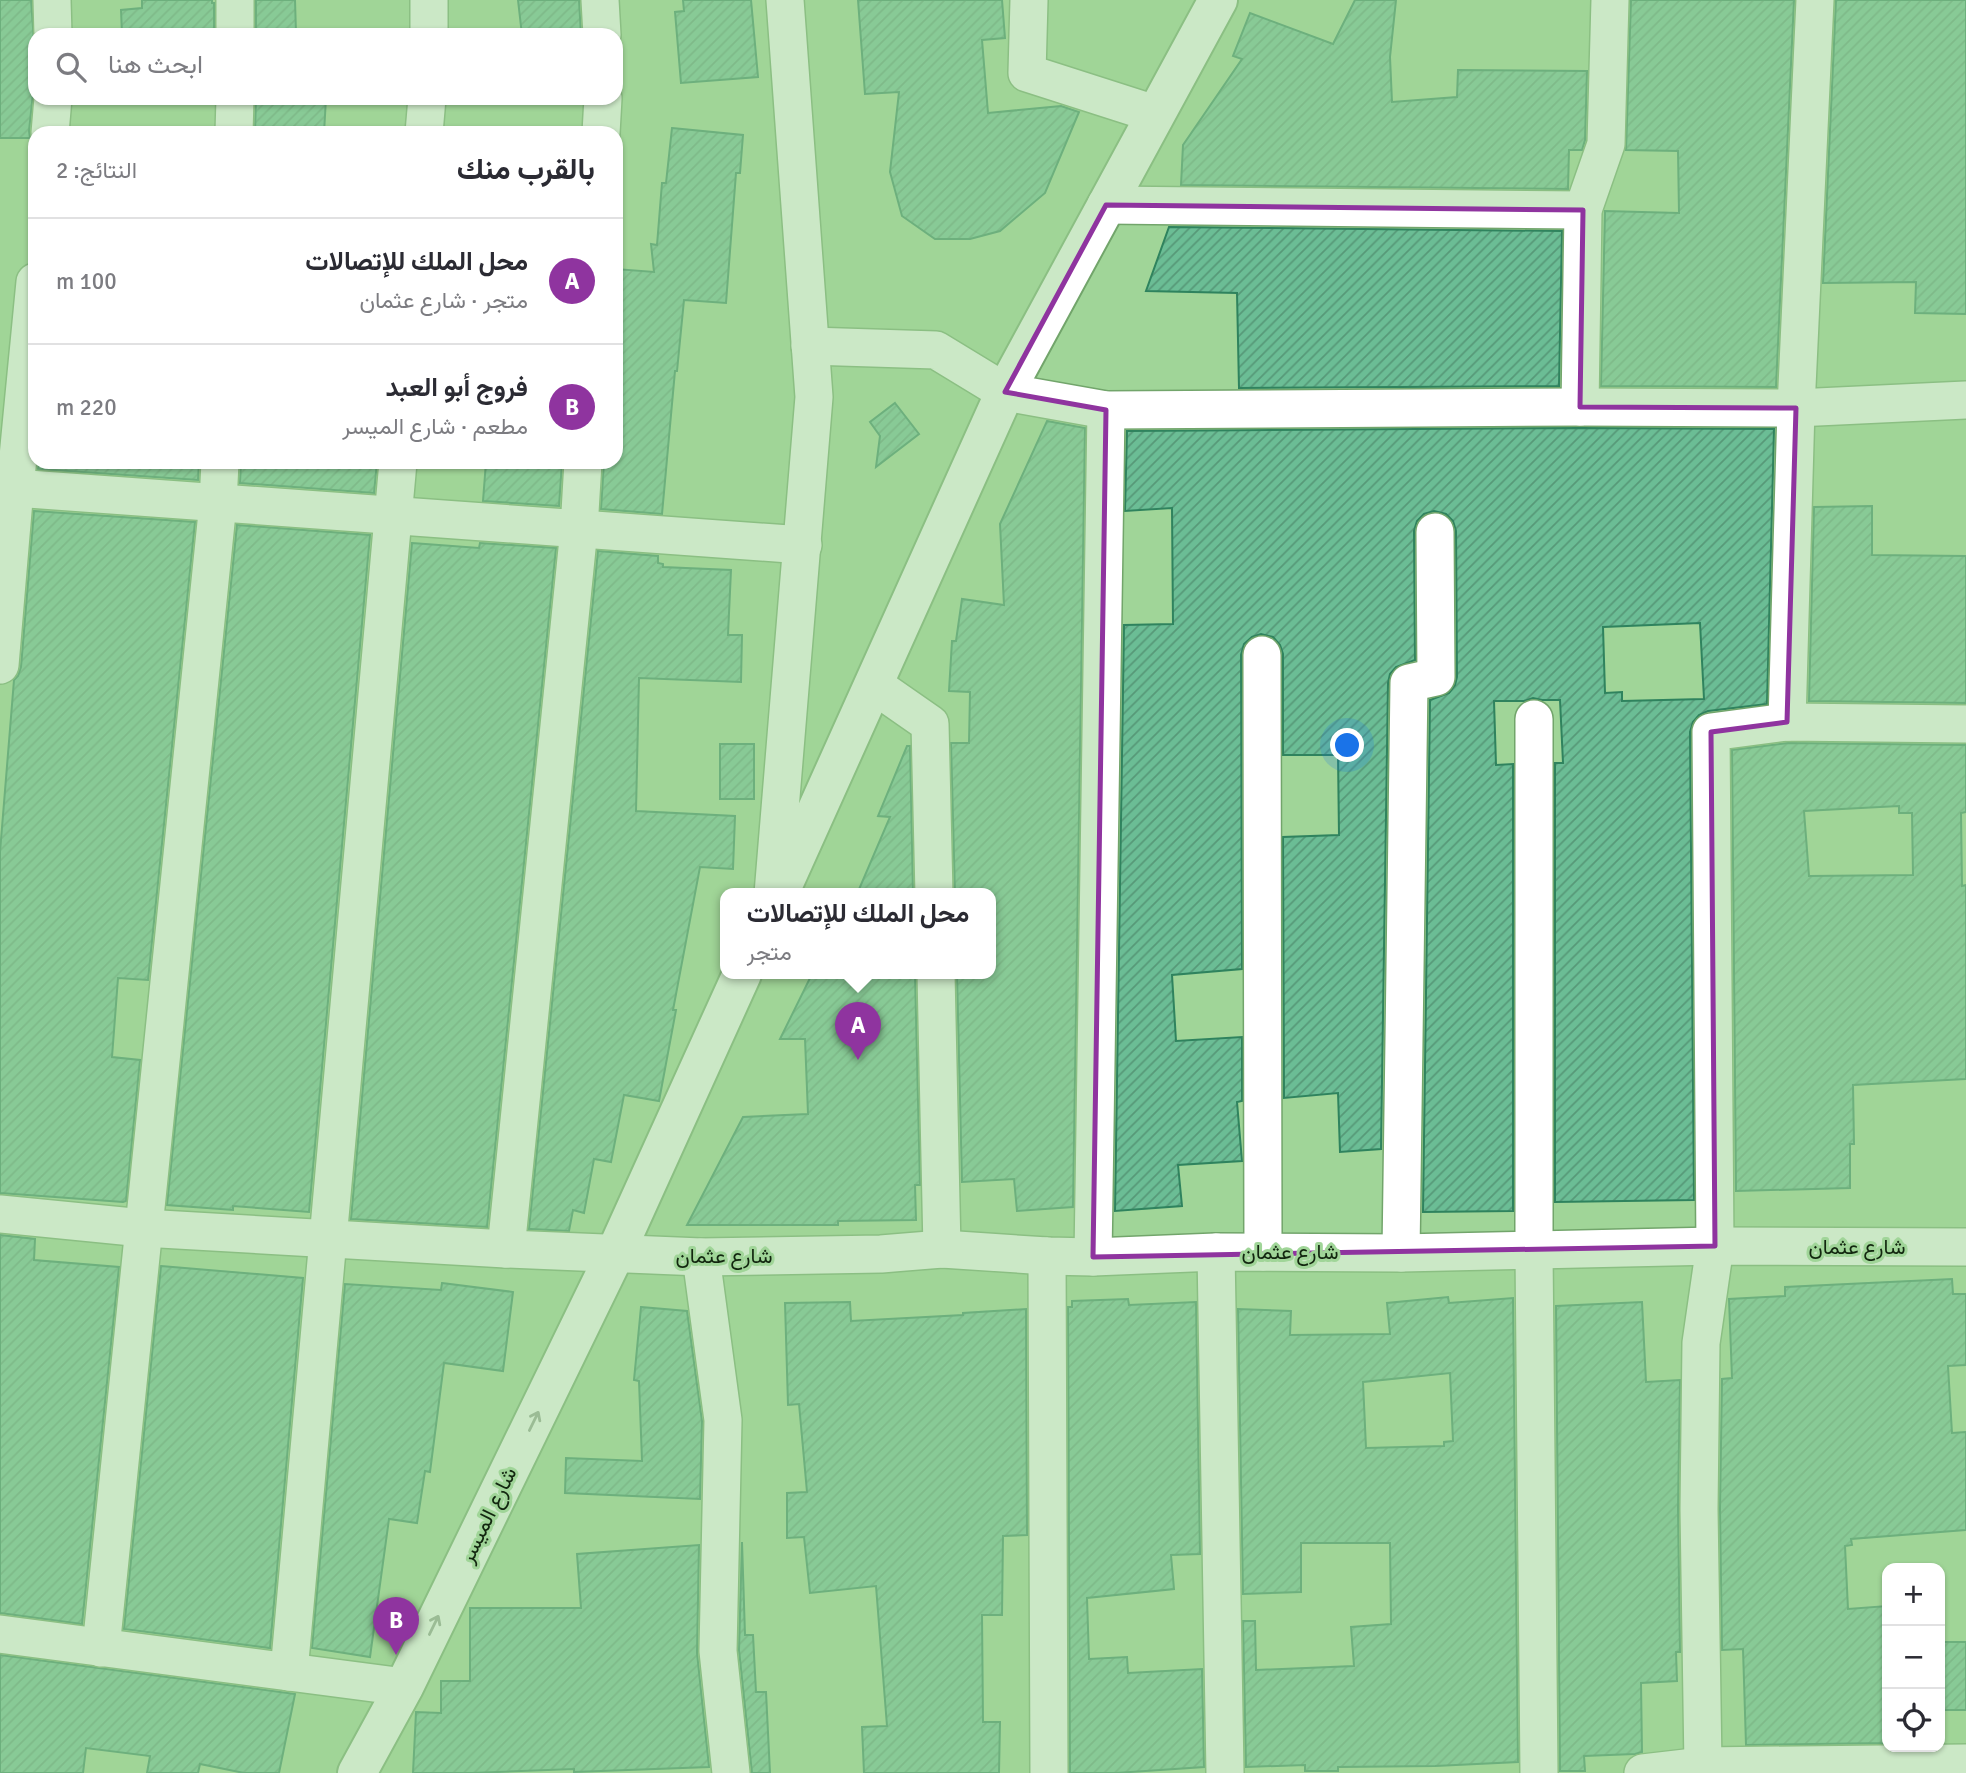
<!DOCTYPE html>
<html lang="ar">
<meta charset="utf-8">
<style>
:root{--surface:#fff;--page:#f2f2f3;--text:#2b2b33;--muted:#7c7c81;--line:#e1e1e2;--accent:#8f349f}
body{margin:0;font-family:Signika,Vazirmatn,sans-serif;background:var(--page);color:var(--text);direction:rtl}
.controls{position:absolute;right:21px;bottom:21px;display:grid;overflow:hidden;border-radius:14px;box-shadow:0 2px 5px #0004}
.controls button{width:63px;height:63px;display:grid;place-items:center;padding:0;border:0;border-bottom:2px solid var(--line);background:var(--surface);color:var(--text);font:35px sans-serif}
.you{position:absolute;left:1348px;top:746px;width:24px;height:24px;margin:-18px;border:5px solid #fff;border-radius:50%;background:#1a73e8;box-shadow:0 0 0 10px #1a73e833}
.badge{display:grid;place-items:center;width:46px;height:46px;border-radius:50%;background:var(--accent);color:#fff;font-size:23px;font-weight:700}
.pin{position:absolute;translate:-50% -58px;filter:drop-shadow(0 2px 4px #0008)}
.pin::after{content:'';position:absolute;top:37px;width:24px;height:21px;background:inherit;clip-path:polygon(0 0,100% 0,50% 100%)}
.popup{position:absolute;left:720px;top:888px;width:276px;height:91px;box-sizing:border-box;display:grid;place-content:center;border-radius:14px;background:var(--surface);filter:drop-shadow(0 2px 5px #0005);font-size:23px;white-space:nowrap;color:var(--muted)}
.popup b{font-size:26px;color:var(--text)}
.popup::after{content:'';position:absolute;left:50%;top:100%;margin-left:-14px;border:14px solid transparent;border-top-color:var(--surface)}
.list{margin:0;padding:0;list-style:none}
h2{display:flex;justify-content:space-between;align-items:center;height:91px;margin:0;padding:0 28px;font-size:30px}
h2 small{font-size:23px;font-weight:400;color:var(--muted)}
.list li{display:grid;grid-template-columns:46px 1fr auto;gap:21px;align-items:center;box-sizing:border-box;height:126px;padding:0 28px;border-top:2px solid var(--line)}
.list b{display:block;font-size:26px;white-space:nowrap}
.list p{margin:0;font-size:23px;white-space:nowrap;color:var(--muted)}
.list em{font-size:23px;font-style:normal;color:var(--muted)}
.icon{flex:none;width:38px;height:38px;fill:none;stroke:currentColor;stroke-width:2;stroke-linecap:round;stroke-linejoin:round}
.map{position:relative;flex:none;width:1966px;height:1773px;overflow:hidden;direction:ltr}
.search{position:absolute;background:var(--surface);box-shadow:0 2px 5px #0004;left:28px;top:28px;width:595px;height:77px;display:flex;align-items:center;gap:18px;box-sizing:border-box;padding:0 24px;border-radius:21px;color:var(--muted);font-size:26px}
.panel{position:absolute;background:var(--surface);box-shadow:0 2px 5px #0004;left:28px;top:126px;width:595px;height:343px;border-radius:21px;direction:rtl}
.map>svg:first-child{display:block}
</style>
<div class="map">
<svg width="1966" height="1773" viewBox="0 0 1966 1773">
<defs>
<pattern id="building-hatch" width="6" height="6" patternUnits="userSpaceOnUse" patternTransform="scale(1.75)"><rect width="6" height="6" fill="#6bbd95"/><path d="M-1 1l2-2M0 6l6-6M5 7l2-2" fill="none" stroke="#579978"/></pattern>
</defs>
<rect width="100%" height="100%" fill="#a0d598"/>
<g fill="url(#building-hatch)" stroke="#2f835e" stroke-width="2" fill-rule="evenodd">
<polygon points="0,0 31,0 34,41 33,93 29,131 30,138 0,138"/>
<polygon points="142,0 212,0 212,3 214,3 214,35 122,35 121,10 142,8"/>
<polygon points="256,0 295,0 296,33 256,35"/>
<polygon points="518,0 579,0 581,35 522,35"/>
<polygon points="683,0 751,0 758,77 681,83 675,12 684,11"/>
<polygon points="858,0 1002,0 1005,38 982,40 988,113 1061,106 1079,112 1045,193 1000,231 970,239 935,239 902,216 890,172 899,92 865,94"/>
<polygon points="1355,0 1396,0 1390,57 1392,102 1457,97 1458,70 1587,71 1585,140 1582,150 1569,150 1568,189 1181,185 1183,145 1242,59 1233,56 1250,13 1333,44"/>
<polygon points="1631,0 1794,0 1776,387 1601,386 1605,211 1679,213 1678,151 1626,150"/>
<polygon points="1836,0 1966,0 1966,314 1915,313 1916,282 1823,283"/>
<polygon points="256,98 326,98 324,133 255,133"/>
<polygon points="672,128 743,135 740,173 736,173 726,303 684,300 677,371 675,371 662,514 601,509 604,462 616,462 616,269 654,272 651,244 657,245 662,183 666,183"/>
<polygon points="1169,227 1562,231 1559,386 1239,388 1237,293 1146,291"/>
<polygon points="895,403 919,434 876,467 880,436 870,422"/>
<polygon points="1047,421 1085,428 1073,1207 1017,1211 1014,1179 962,1182 957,974 991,974 991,894 955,894 951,743 969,743 970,692 949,691 952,641 956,641 962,599 1004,605 1000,524"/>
<path d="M 1580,428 L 1774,429 L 1767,704 L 1708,711 L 1699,715 L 1693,722 L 1690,732 L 1694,1200 L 1555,1202 L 1555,763 L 1563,763 L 1560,700 L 1542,700 L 1533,698 L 1524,701 L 1494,701 L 1496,765 L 1513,764 L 1513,1211 L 1423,1212 L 1430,700 L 1449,693 L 1455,685 L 1457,677 L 1456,531 L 1453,521 L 1446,514 L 1434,511 L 1424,514 L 1417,521 L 1414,531 L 1415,660 L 1396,667 L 1390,674 L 1388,683 L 1381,1149 L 1340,1152 L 1338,1093 L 1284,1098 L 1283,837 L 1339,835 L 1338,755 L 1283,755 L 1283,654 L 1280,645 L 1273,637 L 1261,634 L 1252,637 L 1244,644 L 1241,655 L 1242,969 L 1172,975 L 1176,1041 L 1242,1037 L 1242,1101 L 1237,1102 L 1242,1161 L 1178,1165 L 1182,1206 L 1115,1211 L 1124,625 L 1173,624 L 1172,508 L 1125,511 L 1127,431 ZM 1700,623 L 1704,699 L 1622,701 L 1622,692 L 1605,693 L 1603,627 Z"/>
<polygon points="39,462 199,462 198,480 38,469"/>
<polygon points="241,462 377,462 374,493 240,483"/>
<polygon points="486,462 562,462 559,506 483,501"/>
<polygon points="1872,506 1872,555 1966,556 1966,703 1809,701 1814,507"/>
<polygon points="34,511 195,522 148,980 118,978 112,1057 140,1060 126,1201 123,1202 0,1193 0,852 14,680 18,676 21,667"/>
<polygon points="237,525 370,535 309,1212 233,1206 233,1210 167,1205"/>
<polygon points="412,543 479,548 480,543 556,548 487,1227 351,1219"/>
<polygon points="598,551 658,556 658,563 663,564 663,567 731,570 728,635 742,635 741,682 639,678 636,811 735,816 733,869 700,867 673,1010 676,1010 659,1101 624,1095 611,1162 594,1159 584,1213 573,1210 569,1231 531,1229 529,1229"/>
<path d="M 1788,743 L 1966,745 L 1966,812 L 1961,813 L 1962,886 L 1966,885 L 1966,1079 L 1853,1085 L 1854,1144 L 1850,1144 L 1850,1188 L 1736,1191 L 1732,750 ZM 1899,806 L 1899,813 L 1912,813 L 1913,875 L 1809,876 L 1804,811 Z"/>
<rect x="720" y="744" width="34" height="55"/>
<polygon points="907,746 910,746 913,894 857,894 890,817 878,816"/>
<polygon points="812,974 915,974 920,1185 915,1185 916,1220 838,1221 838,1225 687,1225 743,1117 808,1114 805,1039 780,1039"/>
<polygon points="0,1235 35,1239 34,1260 119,1267 82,1624 0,1613"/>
<polygon points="161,1266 303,1278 270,1648 124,1629"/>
<polygon points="1952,1279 1953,1294 1966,1294 1966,1365 1948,1366 1952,1433 1966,1432 1966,1530 1851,1539 1852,1545 1845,1546 1848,1609 1887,1606 1887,1743 1746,1745 1743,1649 1722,1650 1720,1509 1722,1379 1732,1378 1729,1299 1785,1296 1785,1287"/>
<polygon points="442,1283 513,1292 503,1371 444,1363 430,1472 425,1471 417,1523 389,1519 370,1657 312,1648 345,1284 441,1290"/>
<path d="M 1448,1297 L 1449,1303 L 1513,1298 L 1518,1762 L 1435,1766 L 1338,1767 L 1338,1771 L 1305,1771 L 1305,1765 L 1246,1767 L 1243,1621 L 1255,1621 L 1256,1670 L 1354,1666 L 1351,1627 L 1391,1624 L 1390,1543 L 1301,1543 L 1301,1592 L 1243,1594 L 1238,1309 L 1291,1311 L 1290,1335 L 1390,1334 L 1387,1303 ZM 1450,1373 L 1453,1441 L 1444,1442 L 1444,1446 L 1366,1448 L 1363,1382 Z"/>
<polygon points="1128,1299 1129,1305 1196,1302 1200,1554 1171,1555 1174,1589 1087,1598 1089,1659 1127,1657 1128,1673 1202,1669 1204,1767 1116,1773 1070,1773 1068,1307 1072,1307 1072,1301"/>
<polygon points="850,1302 851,1321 963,1315 963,1313 1026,1309 1027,1535 1003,1536 1002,1615 982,1615 983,1722 1000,1722 999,1773 864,1773 862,1727 887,1726 876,1586 810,1593 804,1537 787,1538 787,1493 807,1492 799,1404 788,1405 785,1303"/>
<polygon points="1642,1302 1646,1382 1680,1380 1678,1509 1680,1652 1676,1652 1677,1681 1641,1683 1642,1752 1635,1754 1584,1756 1585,1771 1560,1771 1556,1306"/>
<polygon points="641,1307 687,1311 702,1421 700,1499 565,1493 566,1458 642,1461 639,1381 634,1380"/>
<polygon points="742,1542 745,1635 753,1635 756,1692 766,1692 770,1773 752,1773 739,1650"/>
<polygon points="699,1545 697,1653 709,1767 574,1772 574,1769 472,1773 413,1773 416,1712 441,1713 441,1681 470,1681 470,1608 581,1608 577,1554"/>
<rect x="1940" y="1642" width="26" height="68"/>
<polygon points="0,1655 295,1694 279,1773 244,1773 200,1764 198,1773 147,1773 150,1756 86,1748 83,1773 0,1773"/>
</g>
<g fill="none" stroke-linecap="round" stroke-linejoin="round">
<g stroke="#72a56b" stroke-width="40">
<g id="street">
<polyline points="52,0 53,35"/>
<polyline points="235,0 235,35"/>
<polyline points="429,0 429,35"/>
<polyline points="600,0 602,35"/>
<polyline points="1029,0 1027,73 1155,114"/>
<polyline points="50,133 53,98"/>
<polyline points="234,133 235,98"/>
<polyline points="424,133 427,98"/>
<polyline points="601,133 603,98"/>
<polyline points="1106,205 1583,210"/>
<polyline points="810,346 936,350 1005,392 1106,410 1580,407 1796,408 1966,400"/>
<polyline points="1580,407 1583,210 1606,144 1610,0"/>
<polyline points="0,487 803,545"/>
<polyline points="1262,655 1263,1252"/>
<polyline points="0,665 15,488 35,282"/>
<polyline points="874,685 930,724 934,894"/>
<polyline points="1534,719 1534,1252 1539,1773"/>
<polyline points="1787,722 1796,408 1815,0"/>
<polyline points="773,894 814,397 785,0"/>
<polyline points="936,974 942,1249"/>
<polyline points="0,1214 143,1228 506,1249 701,1257 881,1254 942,1249 1047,1256 1093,1257 1216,1252 1401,1253 1715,1246 1966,1247"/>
<polyline points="506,1249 579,529 583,462"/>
<polyline points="1216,1252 1225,1773"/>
<polyline points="1401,1253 1409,683 1436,677 1435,532"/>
<polyline points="1047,1256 1049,1773"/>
<polyline points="701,1257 723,1420 718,1651 731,1773"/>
<polyline points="1093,1257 1106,410"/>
<polyline points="0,1634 404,1687"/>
<polyline points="101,1648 218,503 220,462"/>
<polyline points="289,1672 398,462"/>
<polyline points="1703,1766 1699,1509 1701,1343 1715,1246 1711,732 1787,722 1966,724"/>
<polyline points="1643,1773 1703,1766 1966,1763"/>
</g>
</g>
<g stroke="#72a56b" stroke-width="42">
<g id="secondary">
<polyline points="779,894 1005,392 1218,0"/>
<polyline points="357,1773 404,1687 615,1254 742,974"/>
</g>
</g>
<use href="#street" stroke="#fff" stroke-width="37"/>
<use href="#secondary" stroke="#fff" stroke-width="38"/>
</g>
<defs><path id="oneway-shaft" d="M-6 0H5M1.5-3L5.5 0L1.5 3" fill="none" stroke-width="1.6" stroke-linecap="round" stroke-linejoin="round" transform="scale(1.75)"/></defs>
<g stroke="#949d93">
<use href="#oneway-shaft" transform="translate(534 1421) rotate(-64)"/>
<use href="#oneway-shaft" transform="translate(434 1625) rotate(-64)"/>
</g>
<path d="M0 0H1966V1773H0ZM 1106,205 L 1583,210 L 1580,407 L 1796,408 L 1787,722 L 1711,732 L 1715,1246 L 1093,1257 L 1106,410 L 1005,392 Z" fill="#a0d598" fill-opacity=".55" fill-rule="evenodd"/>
<path fill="none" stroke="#8f349f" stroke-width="5" stroke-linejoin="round" d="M 1106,205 L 1583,210 L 1580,407 L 1796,408 L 1787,722 L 1711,732 L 1715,1246 L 1093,1257 L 1106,410 L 1005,392 Z"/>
<g text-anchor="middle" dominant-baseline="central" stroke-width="6" stroke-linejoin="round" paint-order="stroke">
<g font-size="21" fill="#12260f" stroke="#a0d598">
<text x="1857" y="1247">شارع عثمان</text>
<text x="1290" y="1252">شارع عثمان</text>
<text x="724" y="1256">شارع عثمان</text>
<text transform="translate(488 1515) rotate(-64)">شارع الميسر</text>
</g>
</g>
</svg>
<div class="controls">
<button>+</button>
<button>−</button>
<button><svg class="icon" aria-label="locate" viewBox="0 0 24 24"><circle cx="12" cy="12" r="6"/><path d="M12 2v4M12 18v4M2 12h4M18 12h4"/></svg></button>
</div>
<div class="you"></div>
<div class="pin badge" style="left:858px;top:1060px">A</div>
<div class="popup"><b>محل الملك للإتصالات</b>متجر</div>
<div class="pin badge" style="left:396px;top:1655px">B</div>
<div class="search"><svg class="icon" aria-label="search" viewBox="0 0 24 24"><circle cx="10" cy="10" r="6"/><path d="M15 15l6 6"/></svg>ابحث هنا</div>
<section class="panel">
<h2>بالقرب منك<small>النتائج: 2</small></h2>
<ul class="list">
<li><span class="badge">A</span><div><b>محل الملك للإتصالات</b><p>متجر · شارع عثمان</p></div><em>100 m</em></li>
<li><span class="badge">B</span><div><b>فروج أبو العبد</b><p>مطعم · شارع الميسر</p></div><em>220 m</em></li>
</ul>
</section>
</div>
